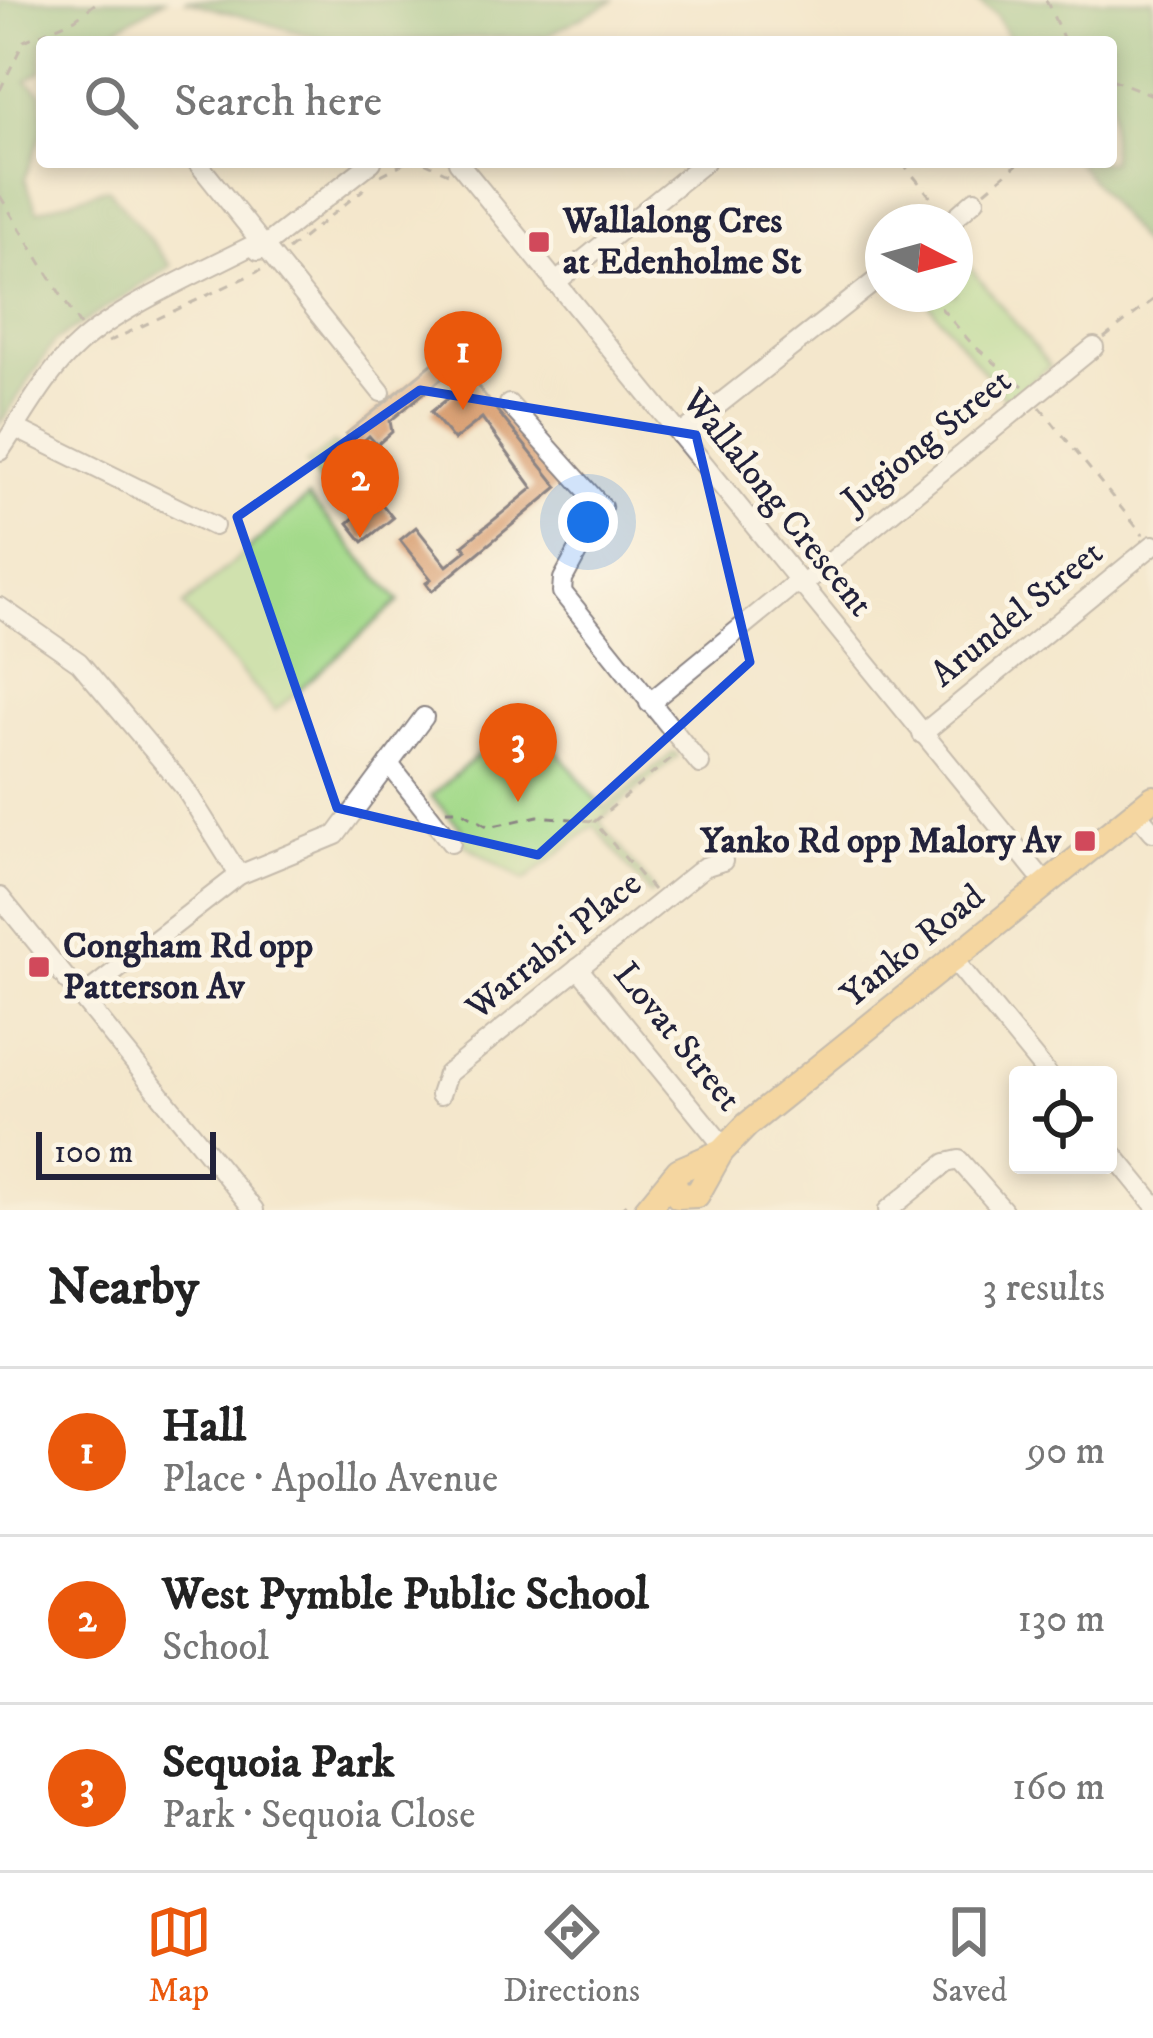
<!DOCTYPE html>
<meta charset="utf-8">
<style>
:root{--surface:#fff;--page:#f2f2f2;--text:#222;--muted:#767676;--line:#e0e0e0;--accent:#ea580c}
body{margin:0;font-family:"IM FELL DW Pica",serif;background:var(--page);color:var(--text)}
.controls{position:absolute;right:36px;bottom:36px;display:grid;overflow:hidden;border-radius:12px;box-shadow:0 6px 18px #0003}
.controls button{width:108px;height:108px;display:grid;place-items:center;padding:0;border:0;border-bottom:3px solid var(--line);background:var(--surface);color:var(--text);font:60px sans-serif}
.compass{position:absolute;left:865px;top:204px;width:108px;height:108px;border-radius:50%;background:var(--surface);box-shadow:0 6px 18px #0003;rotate:96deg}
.scale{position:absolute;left:36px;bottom:30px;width:180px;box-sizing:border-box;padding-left:12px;border:6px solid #22223b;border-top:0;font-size:33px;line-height:42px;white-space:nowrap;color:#22223b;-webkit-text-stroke:9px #fcf5e5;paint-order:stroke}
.you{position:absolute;left:588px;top:522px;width:42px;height:42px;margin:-30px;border:9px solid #fff;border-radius:50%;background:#1a73e8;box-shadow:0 0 0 18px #1a73e833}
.badge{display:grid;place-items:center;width:78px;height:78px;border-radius:50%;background:var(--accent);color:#fff;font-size:39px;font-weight:700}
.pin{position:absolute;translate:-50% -99px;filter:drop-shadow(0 3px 6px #0008)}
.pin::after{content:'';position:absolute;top:63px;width:42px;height:36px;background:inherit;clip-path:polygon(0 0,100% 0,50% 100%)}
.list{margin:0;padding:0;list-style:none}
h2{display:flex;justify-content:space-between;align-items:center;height:156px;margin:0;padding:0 48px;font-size:51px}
h2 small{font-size:39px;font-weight:400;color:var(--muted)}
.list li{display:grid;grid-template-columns:78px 1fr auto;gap:36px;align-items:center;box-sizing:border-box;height:168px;padding:0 48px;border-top:3px solid var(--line)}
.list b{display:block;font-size:45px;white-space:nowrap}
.list p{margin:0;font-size:39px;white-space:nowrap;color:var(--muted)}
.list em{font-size:39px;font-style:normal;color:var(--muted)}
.icon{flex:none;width:66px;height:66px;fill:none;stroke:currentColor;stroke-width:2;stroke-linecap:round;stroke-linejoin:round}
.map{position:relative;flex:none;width:1153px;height:1210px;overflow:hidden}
.search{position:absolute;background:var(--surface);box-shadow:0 6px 18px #0003;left:36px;right:36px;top:36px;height:132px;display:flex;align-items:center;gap:30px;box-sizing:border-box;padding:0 42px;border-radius:12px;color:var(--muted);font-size:45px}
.sheet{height:660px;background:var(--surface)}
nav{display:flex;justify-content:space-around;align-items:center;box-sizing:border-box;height:168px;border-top:3px solid var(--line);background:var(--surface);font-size:33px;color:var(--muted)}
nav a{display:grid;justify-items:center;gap:6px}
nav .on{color:var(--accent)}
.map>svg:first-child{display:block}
</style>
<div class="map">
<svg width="1153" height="1210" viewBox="0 0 1153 1210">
<rect width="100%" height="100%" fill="#fcf5e5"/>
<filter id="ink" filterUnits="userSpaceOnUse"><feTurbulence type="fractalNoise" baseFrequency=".00833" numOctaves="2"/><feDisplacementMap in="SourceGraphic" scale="24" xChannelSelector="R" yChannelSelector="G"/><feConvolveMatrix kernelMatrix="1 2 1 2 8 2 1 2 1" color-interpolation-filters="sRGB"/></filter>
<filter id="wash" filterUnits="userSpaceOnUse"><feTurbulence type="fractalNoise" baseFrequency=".004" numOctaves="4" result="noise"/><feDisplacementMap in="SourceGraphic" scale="48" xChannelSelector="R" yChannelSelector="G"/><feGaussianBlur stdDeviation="2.7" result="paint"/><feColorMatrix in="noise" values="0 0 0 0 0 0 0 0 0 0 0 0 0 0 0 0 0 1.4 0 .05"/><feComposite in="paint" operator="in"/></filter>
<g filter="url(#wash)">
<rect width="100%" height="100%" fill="#f4e7cc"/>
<g fill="#a4da8b" stroke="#637e63" stroke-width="3">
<polygon points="955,249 1050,366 1007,401 921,294 955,294"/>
<polygon points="334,443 368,487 341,509 306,464"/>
<polygon points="308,497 399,601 275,711 183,606"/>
<polygon points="526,713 604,809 674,752 678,756 599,821 654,890 650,894 594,825 524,881 463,843 460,827 431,796"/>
</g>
<g fill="#83ba77" stroke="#526e59" stroke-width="3">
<polygon points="0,0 165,0 92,42 42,42 42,71 26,81 42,93 42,132 25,178 37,211 108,188 171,266 55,341 0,424"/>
<polygon points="184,0 615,0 546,36 333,42"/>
<polygon points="975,0 1153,0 1153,258 1077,162 1111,162 1111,42 1011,42 996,15"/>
</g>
<g id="blocks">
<g fill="#d89e71">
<polygon points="460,341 471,354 390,421 392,432 377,445 369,436 357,447 346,434"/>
<polygon points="472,379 558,487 432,591 426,583 431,579 400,540 416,527 447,566 467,550 463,545 533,488 482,418 454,440 431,412"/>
<polygon points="377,498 393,518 363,542 348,523"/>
</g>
</g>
</g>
<g filter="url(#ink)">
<use href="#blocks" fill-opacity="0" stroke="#8b8484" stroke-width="3"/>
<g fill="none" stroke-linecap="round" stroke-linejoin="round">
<g stroke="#8b8484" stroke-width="22">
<g id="minor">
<polyline points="197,162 381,392"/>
<polyline points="458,162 1047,885"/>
<polyline points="950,222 975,200"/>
<polyline points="258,251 372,162"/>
<polyline points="555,283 705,162"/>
<polyline points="509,404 602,507 563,579 562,592 700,764"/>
<polyline points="15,428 214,526"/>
<polyline points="680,435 883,275"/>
<path d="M 0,451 C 24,416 46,373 78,345 C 117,309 200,272 249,247 L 260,247"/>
<polyline points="801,586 1094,347"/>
<polyline points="0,607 79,662 184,787 239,875"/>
<polyline points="649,703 798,581"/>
<polyline points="922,734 1153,545"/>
<polyline points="389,764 451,843"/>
<polyline points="1136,812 1153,832"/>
<polyline points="0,897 254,1210"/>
<polyline points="954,960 1048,1075"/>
<polyline points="578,968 725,1148"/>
<polyline points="82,997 239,875 336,835 424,717"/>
<polyline points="440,1095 447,1074 704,867 723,861"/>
<polyline points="1108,1148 1153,1203"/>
<polyline points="888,1210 946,1163 959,1160 1003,1210"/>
</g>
</g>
<g stroke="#8b8484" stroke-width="28">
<g id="major">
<polyline points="673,1177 678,1196 697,1195 721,1152 747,1125 1153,798"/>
<polyline points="646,1210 679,1170 721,1152"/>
</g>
</g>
<g stroke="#8b8484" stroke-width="3" stroke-dasharray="9 9" stroke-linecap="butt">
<polyline points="1046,0 1065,42"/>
<polyline points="1111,79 1153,95"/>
<polyline points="0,90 24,41 75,19 100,0"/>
<polyline points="424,162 448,173"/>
<polyline points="902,162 942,211"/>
<polyline points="381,175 406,162"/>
<polyline points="985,191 1020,162"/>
<polyline points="0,196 80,326"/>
<polyline points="288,250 364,189"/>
<polyline points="929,294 972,344 1023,386"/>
<polyline points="1104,338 1153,300"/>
<polyline points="108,342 261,270"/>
<polyline points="1040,407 1143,535"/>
<polyline points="446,810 459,810 489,827 538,816 592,821"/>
<polyline points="653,890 594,822 675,755"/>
<polyline points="619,1210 628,1202"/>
</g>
<use href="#minor" stroke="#fff" stroke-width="18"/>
<use href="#major" stroke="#f5c16b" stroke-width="24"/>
</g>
</g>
<path d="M0 0H1153V1210H0ZM 420,390 L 696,435 L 750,662 L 538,855 L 337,808 L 237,517 Z" fill="#f4e7cc" fill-opacity=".55" fill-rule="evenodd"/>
<path fill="none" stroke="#1d4ed8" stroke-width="9" stroke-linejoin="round" d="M 420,390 L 696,435 L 750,662 L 538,855 L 337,808 L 237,517 Z"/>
<g fill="#d1495b" stroke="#fcf5e5" stroke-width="4.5">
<rect x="527" y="230" width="24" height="24" rx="6"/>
<rect x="1073" y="829" width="24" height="24" rx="6"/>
<rect x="27" y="955" width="24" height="24" rx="6"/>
</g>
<g text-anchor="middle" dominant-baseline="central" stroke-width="10" stroke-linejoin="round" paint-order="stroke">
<g font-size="36" font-weight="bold" fill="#22223b" stroke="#fcf5e5" text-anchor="start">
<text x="563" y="221">Wallalong Cres<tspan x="563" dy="41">at Edenholme St</tspan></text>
<text x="1061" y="841" text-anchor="end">Yanko Rd opp Malory Av</text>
<text x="63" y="946">Congham Rd opp<tspan x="63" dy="41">Patterson Av</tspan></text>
</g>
<g font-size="36" fill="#22223b" stroke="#fcf5e5">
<text transform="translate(927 441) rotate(-39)">Jugiong Street</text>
<text transform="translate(777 503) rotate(51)">Wallalong Crescent</text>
<text transform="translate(1017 614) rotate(-39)">Arundel Street</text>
<text transform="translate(554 946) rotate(-39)">Warrabri Place</text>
<text transform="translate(913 946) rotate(-39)">Yanko Road</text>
<text transform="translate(677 1037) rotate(51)">Lovat Street</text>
</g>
</g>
</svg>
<div class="controls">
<button><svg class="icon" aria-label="locate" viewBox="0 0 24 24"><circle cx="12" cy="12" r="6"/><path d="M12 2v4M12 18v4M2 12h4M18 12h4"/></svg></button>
</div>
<svg class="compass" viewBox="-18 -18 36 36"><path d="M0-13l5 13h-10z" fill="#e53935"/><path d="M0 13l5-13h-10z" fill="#767676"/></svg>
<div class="scale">100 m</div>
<div class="you"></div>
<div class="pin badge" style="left:463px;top:410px">1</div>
<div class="pin badge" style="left:360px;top:538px">2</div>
<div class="pin badge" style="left:518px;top:802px">3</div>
<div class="search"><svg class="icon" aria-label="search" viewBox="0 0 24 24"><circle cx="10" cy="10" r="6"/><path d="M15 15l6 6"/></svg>Search here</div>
</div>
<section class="sheet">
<h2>Nearby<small>3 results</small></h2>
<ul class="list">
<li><span class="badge">1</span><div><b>Hall</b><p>Place · Apollo Avenue</p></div><em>90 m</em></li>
<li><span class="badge">2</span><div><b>West Pymble Public School</b><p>School</p></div><em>130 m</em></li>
<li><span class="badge">3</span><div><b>Sequoia Park</b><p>Park · Sequoia Close</p></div><em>160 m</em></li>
</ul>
</section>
<nav>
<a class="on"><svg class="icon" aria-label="map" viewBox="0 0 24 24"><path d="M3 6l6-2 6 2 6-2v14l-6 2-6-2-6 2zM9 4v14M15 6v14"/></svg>Map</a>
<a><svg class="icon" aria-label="directions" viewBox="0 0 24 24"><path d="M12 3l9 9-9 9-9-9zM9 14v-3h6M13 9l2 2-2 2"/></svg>Directions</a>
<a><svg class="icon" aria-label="saved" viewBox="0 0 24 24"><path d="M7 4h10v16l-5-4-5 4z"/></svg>Saved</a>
</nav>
